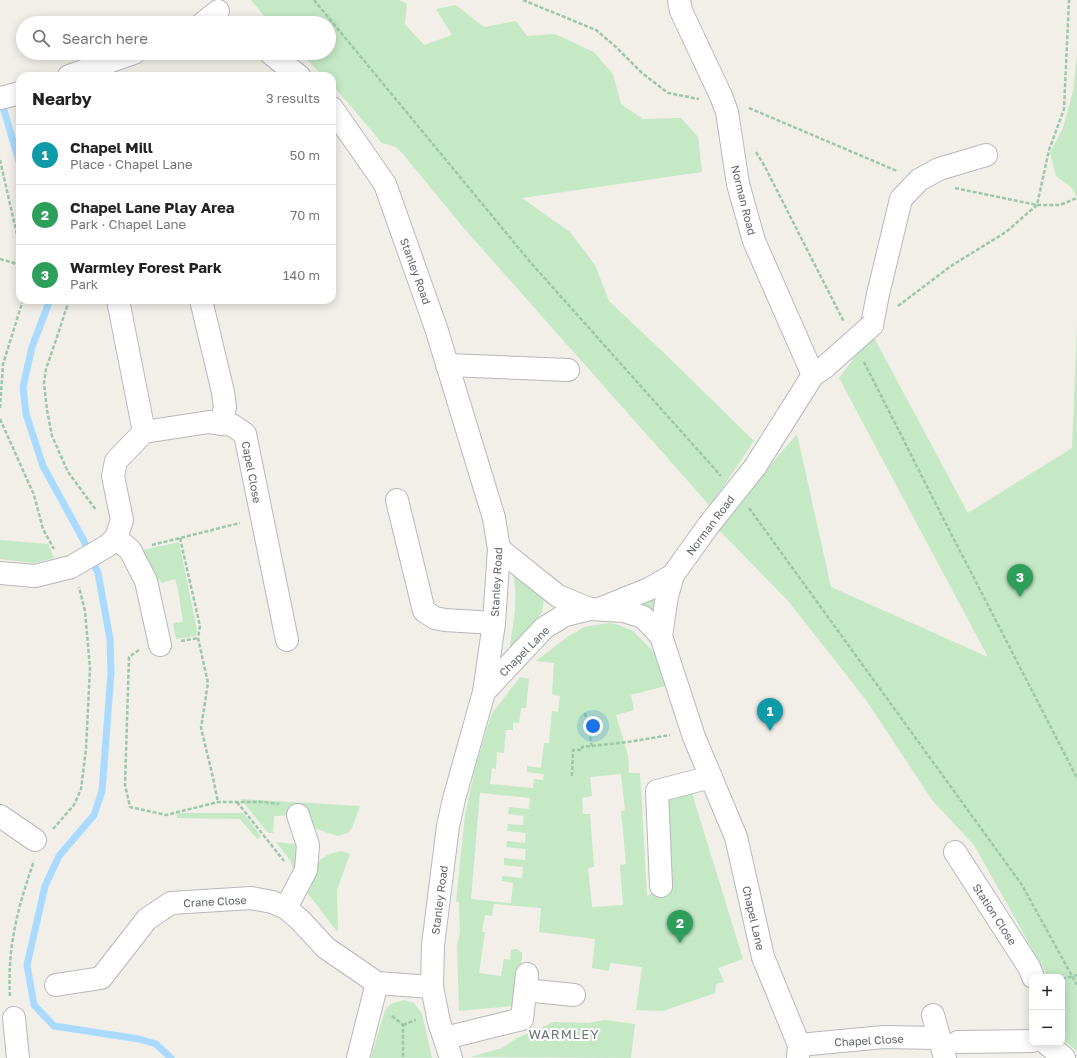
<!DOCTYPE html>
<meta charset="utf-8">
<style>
:root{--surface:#fff;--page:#f6f6f6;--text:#222;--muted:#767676;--line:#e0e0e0;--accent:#0b8043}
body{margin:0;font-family:"Golos Text",sans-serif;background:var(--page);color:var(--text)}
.controls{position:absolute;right:12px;bottom:12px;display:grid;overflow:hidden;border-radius:8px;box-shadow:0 2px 10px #0003}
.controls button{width:36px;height:36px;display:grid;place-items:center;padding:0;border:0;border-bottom:1px solid var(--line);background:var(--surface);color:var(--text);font:20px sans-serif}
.you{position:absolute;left:593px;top:726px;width:14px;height:14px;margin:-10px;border:3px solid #fff;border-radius:50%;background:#1a73e8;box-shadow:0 0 0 6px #1a73e833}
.badge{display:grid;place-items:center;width:26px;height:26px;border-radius:50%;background:var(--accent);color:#fff;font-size:13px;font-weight:700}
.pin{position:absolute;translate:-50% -33px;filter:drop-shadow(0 1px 2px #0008)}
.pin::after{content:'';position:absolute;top:21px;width:14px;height:12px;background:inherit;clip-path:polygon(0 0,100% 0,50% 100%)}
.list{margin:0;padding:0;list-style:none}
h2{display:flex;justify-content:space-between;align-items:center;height:52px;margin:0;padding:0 16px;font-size:17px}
h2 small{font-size:13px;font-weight:400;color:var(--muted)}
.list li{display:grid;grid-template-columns:26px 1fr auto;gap:12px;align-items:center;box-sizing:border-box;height:60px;padding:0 16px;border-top:1px solid var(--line)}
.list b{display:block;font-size:15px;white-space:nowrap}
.list p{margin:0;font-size:13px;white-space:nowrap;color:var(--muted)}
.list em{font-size:13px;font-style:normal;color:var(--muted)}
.icon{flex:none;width:22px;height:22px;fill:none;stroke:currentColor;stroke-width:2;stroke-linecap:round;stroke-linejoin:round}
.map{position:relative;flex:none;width:1077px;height:1058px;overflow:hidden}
.search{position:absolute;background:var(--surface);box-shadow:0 2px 10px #0003;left:16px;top:16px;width:320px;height:44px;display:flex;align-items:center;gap:10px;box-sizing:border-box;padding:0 14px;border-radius:22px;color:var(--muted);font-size:15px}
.panel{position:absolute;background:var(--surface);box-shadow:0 2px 10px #0003;left:16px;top:72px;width:320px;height:232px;border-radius:12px}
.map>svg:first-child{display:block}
</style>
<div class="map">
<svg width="1077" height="1058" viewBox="0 0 1077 1058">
<rect width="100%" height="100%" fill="#f1efe8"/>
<g fill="#c5e8c5" fill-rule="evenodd">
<polygon points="251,0 399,0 407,4 405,24 424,45 452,35 436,9 456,5 484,27 516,21 527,36 555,34 594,52 613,74 621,104 643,119 681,118 698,137 702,172 522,198 570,232 595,265 609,301 664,353 754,441 710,506 462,226 403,154 396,147 382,143 343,97 332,85 332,76 323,76 300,53 329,53 329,23 270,23"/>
<polygon points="1077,54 1077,198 1072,188 1056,176 1050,153 1063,128 1073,91"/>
<polygon points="1077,325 1077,1051 1062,1039 1062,977 1048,977 974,845 932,800 866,700 789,602 717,528 797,434 831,587 988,657 839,378 872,334 968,513 1072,448"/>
<polygon points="0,540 48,544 54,558 34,563 0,559"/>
<path d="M 179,542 L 197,630 L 196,636 L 176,639 L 173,623 L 183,622 L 178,589 L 175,579 L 162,583 C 154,575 146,561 143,550 Z"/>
<path d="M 511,567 L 544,598 L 542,612 L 508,655 C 513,627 520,596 511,567 Z"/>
<polygon points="663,588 659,617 635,604"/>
<path d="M 609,623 L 619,625 L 633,631 L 652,650 L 661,664 L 665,686 L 631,695 L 634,710 L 616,715 L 628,756 L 629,773 L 640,773 L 647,896 L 666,888 L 663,797 L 691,790 L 743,959 L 718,968 L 724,982 L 716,984 L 715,993 L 663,1011 L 636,1010 L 642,967 L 610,963 L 609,971 L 592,968 L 595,939 L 539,932 L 541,908 L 494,904 L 492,916 L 485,915 L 482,932 L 485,932 L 479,973 L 501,976 L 504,959 L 510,960 L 511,950 L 517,949 L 522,953 L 522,958 L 513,1006 L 459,1011 L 457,945 L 460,933 L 459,902 L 456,902 L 465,815 L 476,765 L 490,719 L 493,712 L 520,677 L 529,679 L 526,708 L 521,708 L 519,723 L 513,723 L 513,730 L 506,730 L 504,753 L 497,752 L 496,769 L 492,768 L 490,784 L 533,788 L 534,779 L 543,780 L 544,774 L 527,772 L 527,766 L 541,768 L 544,743 L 549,743 L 552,711 L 558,712 L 560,696 L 552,694 L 554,663 L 536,661 L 566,638 L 584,627 ZM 621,774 L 625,810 L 621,811 L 626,864 L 620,865 L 623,905 L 592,907 L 588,868 L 594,867 L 590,814 L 583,814 L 582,798 L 592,796 L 590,777 ZM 480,792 L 481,793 L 530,798 L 529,809 L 509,807 L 508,814 L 524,816 L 523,825 L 508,824 L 507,831 L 526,833 L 525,843 L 507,841 L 506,847 L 526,849 L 525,860 L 504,858 L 504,865 L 523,867 L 522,878 L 502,876 L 502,881 L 513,883 L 511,903 L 471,899 Z"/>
<polygon points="241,799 360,806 352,828 348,833 338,836 313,828 293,815 274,816 273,833 268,833"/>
<polygon points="177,813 243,813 261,836 257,839 240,819 177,818"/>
<polygon points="276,842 297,844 297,879 290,860"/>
<path d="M 342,851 L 350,854 L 337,890 L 338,932 C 327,920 319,906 307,893 C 308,869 317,855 342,851 Z"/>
<polygon points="404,1000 414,1003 422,1014 432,1058 371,1058 385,1010 391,1004"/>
<polygon points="605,1020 635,1024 631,1058 470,1057 502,1048 517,1038 554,1022 589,1023"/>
</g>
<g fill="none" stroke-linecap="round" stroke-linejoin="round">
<g stroke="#aadaff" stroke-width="7">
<polyline points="1,100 20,165"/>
<polyline points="50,300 32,347 23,387 26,414 43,466 84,541 98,573 110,639 111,673 102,791 94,815 59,856 45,886 27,965 34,1005 54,1026 139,1039 156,1044 171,1058"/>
</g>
<g stroke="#b5b8bc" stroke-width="24">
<g id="minor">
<polyline points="679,0 681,11 721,96 727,112 738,184 754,241 813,375"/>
<polyline points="203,23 218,11"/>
<polyline points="270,53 299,76"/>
<polyline points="69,76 134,53"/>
<polyline points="0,98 20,93"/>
<polyline points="332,108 385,184 436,328 494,518 499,549 494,623 484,692 454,799 448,826 433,945 432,987 439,1022 451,1058"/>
<polyline points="201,300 223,392 225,407 221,424"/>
<polyline points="872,325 878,294 901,199 919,180 939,169 986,155"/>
<polyline points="447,365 568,370"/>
<polyline points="144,432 209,422 232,425 245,434 287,640"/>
<polyline points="755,467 813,375 825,367"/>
<polyline points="397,500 424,611 435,618 445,620 494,623"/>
<polyline points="116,538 130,550 146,581 160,645"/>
<polyline points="0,573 35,576 71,567 107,546 116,538 122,520 113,476 116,461 144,432 118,300"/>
<polyline points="602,608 649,589 673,575 708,526"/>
<polyline points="590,609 624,611 643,617 661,636 694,737 736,837 763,957 799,1045 798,1058"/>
<polyline points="661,636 667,596 673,575"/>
<polyline points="484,692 544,628 565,615 590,609 558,596 499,549"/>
<polyline points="0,816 35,840"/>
<polyline points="955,852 1029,967 1033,977"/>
<polyline points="661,886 657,791 711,777"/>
<polyline points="286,908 306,870 308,845 298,815"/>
<polyline points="56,985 101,978 147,919 171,903 251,898 272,902 286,908 300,920 326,948 377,983 432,987"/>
<polyline points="525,990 574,995"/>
<polyline points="933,1015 945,1058"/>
<polyline points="14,1018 18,1058"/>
<polyline points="445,1038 522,1019 527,974"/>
<polyline points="958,1042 1032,1041"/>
<polyline points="1046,1043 1064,1058"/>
<polyline points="799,1045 884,1037 939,1038"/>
<polyline points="358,1058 377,983"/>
</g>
</g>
<g stroke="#9cc7a9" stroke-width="2.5" stroke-dasharray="4 2" stroke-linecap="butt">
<polyline points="314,0 531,263 721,476"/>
<polyline points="523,0 596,30 616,47 642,73 668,93 699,99"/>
<polyline points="749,108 897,171"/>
<polyline points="756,152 764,165 844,322"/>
<polyline points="0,160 20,248"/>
<polyline points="955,188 1037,205 1060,205 1077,198"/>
<polyline points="0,259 14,263 20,269"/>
<polyline points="69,300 57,337 46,369 44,383 47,410 52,436 68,472 96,510"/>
<polyline points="898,306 951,266 1006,232 1037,205 1049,150 1064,109 1069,0"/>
<polyline points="864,362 941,514 1077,778"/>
<polyline points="0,408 3,364 23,300"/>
<polyline points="0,419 34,495 43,529 54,549"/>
<polyline points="749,508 1022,885 1077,985"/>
<polyline points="180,538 200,626 198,638 208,683 201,728 212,773 218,802"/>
<polyline points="152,545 240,523"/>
<polyline points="181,641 198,638"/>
<polyline points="139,650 129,657 125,785 130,807 166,815 218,802 264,802 279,804"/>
<polyline points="585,713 592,747"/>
<polyline points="572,776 573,750 582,750 582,747 628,742 670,735"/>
<polyline points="237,802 284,861"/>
<polyline points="53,829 74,805 81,789 86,749 90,668 85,611 79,587"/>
<polyline points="1062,979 1077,975"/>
<path d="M 10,996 C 7,948 18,906 34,861"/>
<polyline points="392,1016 403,1025 403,1058"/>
<polyline points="403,1025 416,1020"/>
</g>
<use href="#minor" stroke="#fff" stroke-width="22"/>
<g stroke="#b5b8bc" stroke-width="24" stroke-linecap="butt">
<g id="minor-bridge">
<polyline points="826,366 872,325"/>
<polyline points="708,526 755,467"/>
</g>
</g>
<use href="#minor-bridge" stroke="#fff" stroke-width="22"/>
</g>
<g text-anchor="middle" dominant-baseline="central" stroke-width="4" stroke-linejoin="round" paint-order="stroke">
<g font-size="11" fill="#5f6368" stroke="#fff">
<text transform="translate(744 200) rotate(76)">Norman Road</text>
<text transform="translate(416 271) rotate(70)">Stanley Road</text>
<text transform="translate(252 472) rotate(79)">Capel Close</text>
<text transform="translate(710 525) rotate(-53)">Norman Road</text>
<text transform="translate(496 582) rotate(-87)">Stanley Road</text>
<text transform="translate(524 651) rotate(-45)">Chapel Lane</text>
<text transform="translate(439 900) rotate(-83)">Stanley Road</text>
<text transform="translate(215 901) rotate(-3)">Crane Close</text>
<text transform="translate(995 914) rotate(57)">Station Close</text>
<text transform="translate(754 918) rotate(77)">Chapel Lane</text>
<text transform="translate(869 1040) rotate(-3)">Chapel Close</text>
</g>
<g font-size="13" letter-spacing="1" fill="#70757a" stroke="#fff">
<text x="564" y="1034">WARMLEY</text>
</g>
</g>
</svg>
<div class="controls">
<button>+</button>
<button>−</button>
</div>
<div class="you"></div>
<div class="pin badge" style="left:770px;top:731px;background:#0f9aa8">1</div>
<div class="pin badge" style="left:680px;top:943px;background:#2e9e5b">2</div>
<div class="pin badge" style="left:1020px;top:597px;background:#2e9e5b">3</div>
<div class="search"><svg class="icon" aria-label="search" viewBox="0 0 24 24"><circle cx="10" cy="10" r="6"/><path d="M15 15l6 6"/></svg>Search here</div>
<section class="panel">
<h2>Nearby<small>3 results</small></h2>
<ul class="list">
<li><span class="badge" style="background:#0f9aa8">1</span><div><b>Chapel Mill</b><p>Place · Chapel Lane</p></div><em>50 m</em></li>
<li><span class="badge" style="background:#2e9e5b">2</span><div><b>Chapel Lane Play Area</b><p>Park · Chapel Lane</p></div><em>70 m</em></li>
<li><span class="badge" style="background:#2e9e5b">3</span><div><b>Warmley Forest Park</b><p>Park</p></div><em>140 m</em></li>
</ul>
</section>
</div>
